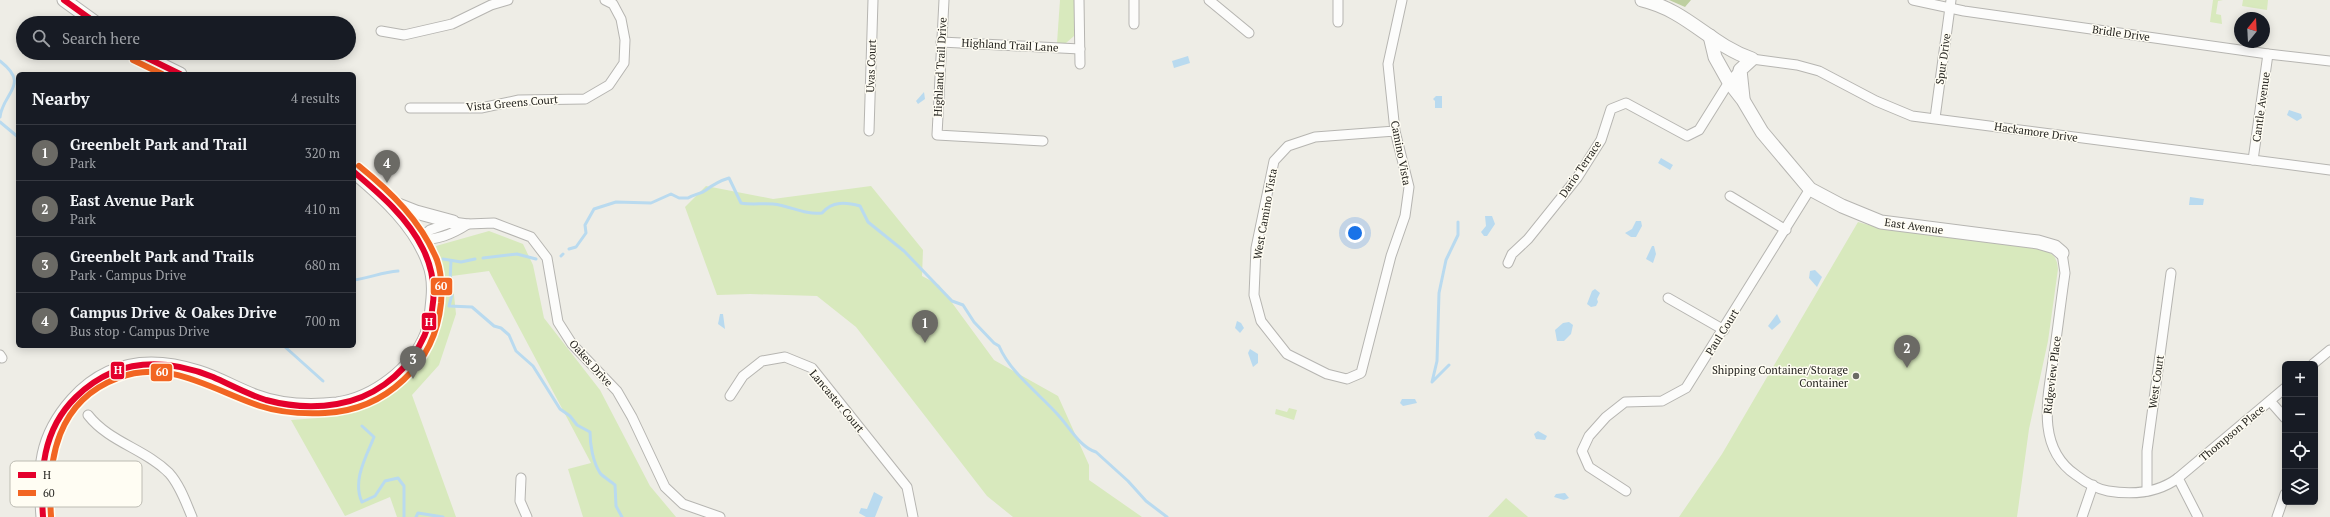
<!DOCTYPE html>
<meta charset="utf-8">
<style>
:root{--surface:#171b24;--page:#20242c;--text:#f1f3f6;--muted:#9ea1a6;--line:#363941;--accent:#6b6a65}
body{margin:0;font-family:"PT Serif",serif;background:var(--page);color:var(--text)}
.controls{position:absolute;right:12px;bottom:12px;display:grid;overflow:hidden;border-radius:6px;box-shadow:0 2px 10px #0003}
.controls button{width:36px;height:36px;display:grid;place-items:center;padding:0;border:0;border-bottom:1px solid var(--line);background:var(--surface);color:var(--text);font:20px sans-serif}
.compass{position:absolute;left:2234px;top:12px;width:36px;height:36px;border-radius:50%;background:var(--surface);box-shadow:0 2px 10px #0003;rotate:18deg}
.you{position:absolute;left:1355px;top:233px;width:14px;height:14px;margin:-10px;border:3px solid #fff;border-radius:50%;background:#1a73e8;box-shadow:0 0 0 6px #1a73e833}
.badge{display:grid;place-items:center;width:26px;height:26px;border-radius:50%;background:var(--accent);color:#fff;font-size:13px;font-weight:700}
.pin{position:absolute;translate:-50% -33px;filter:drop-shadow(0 1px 2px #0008)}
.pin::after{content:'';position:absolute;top:21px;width:14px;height:12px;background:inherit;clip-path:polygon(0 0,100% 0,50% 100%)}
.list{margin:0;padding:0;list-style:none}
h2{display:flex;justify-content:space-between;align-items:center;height:52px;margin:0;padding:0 16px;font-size:17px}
h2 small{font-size:13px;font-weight:400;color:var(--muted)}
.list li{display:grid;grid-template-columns:26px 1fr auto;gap:12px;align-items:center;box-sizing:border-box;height:56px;padding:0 16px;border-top:1px solid var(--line)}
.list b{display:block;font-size:15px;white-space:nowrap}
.list p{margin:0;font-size:13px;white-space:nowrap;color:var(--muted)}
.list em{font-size:13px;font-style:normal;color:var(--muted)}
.icon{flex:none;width:22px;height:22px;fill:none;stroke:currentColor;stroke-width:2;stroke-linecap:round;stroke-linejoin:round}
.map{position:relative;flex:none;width:2330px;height:517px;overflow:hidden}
.search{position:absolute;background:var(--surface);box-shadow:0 2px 10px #0003;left:16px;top:16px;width:340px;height:44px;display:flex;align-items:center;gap:10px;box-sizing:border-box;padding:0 14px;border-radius:22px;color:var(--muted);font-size:15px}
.panel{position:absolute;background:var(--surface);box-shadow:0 2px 10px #0003;left:16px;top:72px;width:340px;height:276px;border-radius:6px}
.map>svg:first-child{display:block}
</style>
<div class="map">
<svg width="2330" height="517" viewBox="0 0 2330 517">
<rect width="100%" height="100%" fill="#eeede6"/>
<g fill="#d8e9bd">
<polygon points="1060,0 1074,0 1074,36 1066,43 1057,43"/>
<polygon points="2213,0 2223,0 2218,1 2216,14 2221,15 2222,24 2210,22"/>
<polygon points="2243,0 2268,0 2267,10 2242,6"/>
<polygon points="706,186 773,199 871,186 923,250 922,276 939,285 994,360 1058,396 1089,465 1089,480 1142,517 1013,517 987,496 856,327 817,296 750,294 717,295 685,207"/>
<path d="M 1858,222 L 1876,227 L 2045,250 C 2055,255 2057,259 2058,269 L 2048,341 L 2029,429 L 2017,517 L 1679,517 L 1722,454 Z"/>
<polygon points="489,231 523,244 533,265 544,318 600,390 650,486 676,517 583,517 568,469 591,463 489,271 452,276 456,314 439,365 412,395 456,517 397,517 390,497 345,516 291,420 318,418 355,409 389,393 438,329 444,283 436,246"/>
<polygon points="1289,408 1297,410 1294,420 1275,414 1276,409 1287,412"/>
<polygon points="1506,498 1527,516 1528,517 1488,517"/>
</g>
<polygon fill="#becfa0" points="1669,0 1691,0 1685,7"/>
<g fill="#b9daef">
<polygon points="1188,56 1190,63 1174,68 1172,61"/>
<polygon points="924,92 925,99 918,104 916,101"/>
<polygon points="1436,96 1442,96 1442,108 1435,108 1435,101 1433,99"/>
<polygon points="2289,110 2301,114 2302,118 2297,121 2287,115"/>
<polygon points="1661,158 1673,165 1670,170 1658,163"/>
<polygon points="2190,197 2204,199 2203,205 2189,205"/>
<polygon points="1485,216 1492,216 1495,224 1487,236 1484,236 1481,232 1486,226"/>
<polygon points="1636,221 1641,221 1642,226 1636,237 1631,237 1625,233 1632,229"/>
<polygon points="1652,246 1654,246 1656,254 1653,263 1646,259"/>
<polygon points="1815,270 1822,277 1817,287 1809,278 1810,271"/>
<polygon points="1595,289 1600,293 1597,299 1598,302 1596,306 1591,307 1587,304 1592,291"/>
<polygon points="720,314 723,314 725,329 718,324"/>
<polygon points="1777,314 1781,322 1772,330 1768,326"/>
<polygon points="1237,321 1241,323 1244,328 1240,333 1235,328"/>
<polygon points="1569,322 1573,325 1571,334 1564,341 1557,341 1555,330 1563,323"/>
<polygon points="1250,349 1258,354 1258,363 1253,367 1248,353"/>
<polygon points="1402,399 1415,399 1417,403 1403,406 1400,403"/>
<polygon points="1538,431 1547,436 1545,440 1536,439 1534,434"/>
<polygon points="874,492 883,497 875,517 866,517 859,513 861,508 867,509"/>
<polygon points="1565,493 1569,498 1564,500 1554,497 1556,494"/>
</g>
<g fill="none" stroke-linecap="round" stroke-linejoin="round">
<g stroke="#b9daef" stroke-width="3">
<path d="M 0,61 C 31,85 3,92 0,117"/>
<polyline points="0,122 18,137"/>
<path d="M 569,249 L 576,247 L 586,233 L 585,225 L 594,209 L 616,202 L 651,203 L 671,194 L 679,198 L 688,198 C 694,194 701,194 706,190 C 714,184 719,181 729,178 L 741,203 C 752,205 762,203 773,204 C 791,206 804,215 822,213 C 832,201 846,202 860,206 L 868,222 L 904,251 L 952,301 L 963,305 L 974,322 L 994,343 L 999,346 C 1011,374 1040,394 1059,416 C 1070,428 1080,447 1096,452 L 1128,481 L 1146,501 L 1167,517"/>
<polyline points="561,256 563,254"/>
<polyline points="483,258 517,254 536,259"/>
<polyline points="443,259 461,262 475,259"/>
<path d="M 354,280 C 370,278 382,272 398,271"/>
<polyline points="450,281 451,261"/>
<path d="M 452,295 L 449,306 L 472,307 L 494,326 L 501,328 L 509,335 L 516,351 L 533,366 L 560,409 L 570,416 L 577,425 L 590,432 C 590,445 593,462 600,473 C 603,477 611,481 615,485 L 616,506 L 622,517"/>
<polyline points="284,346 323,381"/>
<polyline points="1449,365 1432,382 1437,361 1439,293 1446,260 1458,235 1458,222"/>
<path d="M 362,426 L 374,437 C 366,457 352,481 362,502 L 375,496 L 385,481 L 398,478 L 404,486 L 404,517"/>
<polyline points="416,517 418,513 443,517"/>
</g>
<g stroke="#b6b5b1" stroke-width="11">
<g id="street">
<polyline points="944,0 937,135 1043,141"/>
<polyline points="1079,0 1080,64"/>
<polyline points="1134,0 1134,24"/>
<polyline points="1209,0 1249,33"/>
<polyline points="1338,0 1338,22"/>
<polyline points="1913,0 1964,11 2268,54 2330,61"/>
<polyline points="381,31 404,35 452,24 491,5 508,0"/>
<polyline points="941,42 1080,49"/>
<polyline points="1752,59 1797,65 1819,71 1876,101 1912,116 2330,170"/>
<polyline points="410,108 481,108 519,100 585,99 609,85 624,63 625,40 621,19 613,4 605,0"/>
<polyline points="1935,118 1951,0"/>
<polyline points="869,131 873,0"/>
<polyline points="1395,131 1315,137 1288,146 1274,161 1256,248 1254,295 1261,321 1287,354 1327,374 1347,379 1361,373 1391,256 1405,216 1409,187 1395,131 1388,64 1402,0"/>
<polyline points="2253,160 2268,54"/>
<polyline points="1730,196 1786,230"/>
<polyline points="418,240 430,230 453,222 468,224 494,223 531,237 547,258 558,322 572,344 617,391 632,417 665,487 683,504 720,517"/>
<path d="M 418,240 C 437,240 451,235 468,224"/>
<path d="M 2062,253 L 2065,273 C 2061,300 2058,327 2054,354 C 2048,396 2035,447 2076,475 C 2085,482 2097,489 2108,491 C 2133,495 2158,493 2178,478 L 2285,388"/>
<polyline points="1508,263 1512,254 1528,239 1577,178 1601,140 1611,109 1626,103 1687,136 1699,130 1729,82 1740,70"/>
<polyline points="1668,298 1724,330"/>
<polyline points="0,355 2,358"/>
<polyline points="2313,364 2330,350"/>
<polyline points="730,396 743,376 762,361 785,357 812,368 907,487 913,517"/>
<polyline points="2270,401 2285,418"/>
<path d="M 88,415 C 109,442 145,449 169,473 C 180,485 186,503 192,517"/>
<polyline points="521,478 520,501 527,517"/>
<polyline points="2178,478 2198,517"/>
<polyline points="1626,491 1589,467 1582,451 1589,436 1606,417 1625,402 1662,401 1686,388 1810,189"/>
<polyline points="2147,491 2147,451 2171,273"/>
<polyline points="2082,517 2093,485"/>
<polyline points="2277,517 2285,494"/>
</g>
</g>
<g stroke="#b6b5b1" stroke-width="15">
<g id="secondary">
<polyline points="64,0 96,23"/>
<path d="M 1642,0 C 1688,11 1709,44 1752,59 L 1740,70 L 1743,98"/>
<polyline points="1710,36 1715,57 1729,82 1743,100 1762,132 1810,189 1842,206 1881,222 2038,242 2055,247 2062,253"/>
<polyline points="137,53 180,74"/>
<polyline points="388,201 416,212 453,222"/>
<path d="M 43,517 C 39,469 40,437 73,400 C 108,361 151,357 198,372 C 218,378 236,389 255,396 C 281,406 309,407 337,404 C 374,399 413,369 427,334 C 431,323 432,310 433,298 C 434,287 433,273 429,263 C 416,226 383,196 354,172"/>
</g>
</g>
<use href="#street" stroke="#fcfcfb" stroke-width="9"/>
<use href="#secondary" stroke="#fcfcfb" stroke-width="13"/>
<g stroke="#fffdf3" stroke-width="9">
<g id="bus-1">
<polyline points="64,0 96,23"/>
<polyline points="137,53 180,74"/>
<path d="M 43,517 C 40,473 42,430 76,397 C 116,358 163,357 213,377 C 231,385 247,394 266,400 C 288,406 314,408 337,404 C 407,393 456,315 423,249 C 408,218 380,194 354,172"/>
</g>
</g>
<g stroke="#fffdf3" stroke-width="9">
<g id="bus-2">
<polyline points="133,60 162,74"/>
<path d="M 51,516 C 47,459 57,401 118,378 C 169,358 214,391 260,406 C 281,413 303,414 325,413 C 386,410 435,364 441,303 C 442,289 442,274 437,260 C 421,221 391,192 359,166"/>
</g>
</g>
<use href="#bus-1" stroke="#e4002b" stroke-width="6"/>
<use href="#bus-2" stroke="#f26522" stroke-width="6"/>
</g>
<circle fill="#6b6a65" stroke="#fffdf3" stroke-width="1.5" cx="1856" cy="376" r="4"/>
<g text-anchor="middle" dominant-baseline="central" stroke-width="3" stroke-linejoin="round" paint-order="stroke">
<g font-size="11" fill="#24231f" stroke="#fffdf3">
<text transform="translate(2121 33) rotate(8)">Bridle Drive</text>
<text transform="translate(1010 45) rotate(3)">Highland Trail Lane</text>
<text transform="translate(1943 59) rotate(-82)">Spur Drive</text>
<text transform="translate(871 66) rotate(-88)">Uvas Court</text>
<text transform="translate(940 67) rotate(-87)">Highland Trail Drive</text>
<text transform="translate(512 103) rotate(-5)">Vista Greens Court</text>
<text transform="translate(2261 107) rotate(-82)">Cantle Avenue</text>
<text transform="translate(2036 132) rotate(8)">Hackamore Drive</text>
<text transform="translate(1401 153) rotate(79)">Camino Vista</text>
<text transform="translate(1580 169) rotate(-56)">Dario Terrace</text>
<text transform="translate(1265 214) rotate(-80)">West Camino Vista</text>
<text transform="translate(1914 226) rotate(8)">East Avenue</text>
<text transform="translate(1722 332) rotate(-58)">Paul Court</text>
<text transform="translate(591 363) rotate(48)">Oakes Drive</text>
<text transform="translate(2052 375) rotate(-83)">Ridgeview Place</text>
<text transform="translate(2156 382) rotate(-82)">West Court</text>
<text transform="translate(837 401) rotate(50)">Lancaster Court</text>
<text transform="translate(2232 433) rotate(-40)">Thompson Place</text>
</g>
<g font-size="11" fill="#24231f" stroke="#fffdf3" text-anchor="end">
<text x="1848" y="370">Shipping Container/Storage<tspan x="1848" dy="13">Container</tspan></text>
</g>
</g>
<rect x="10" y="461" width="132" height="46" rx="6" fill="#fffdf3" stroke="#bdbcb3" stroke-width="1"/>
<rect x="18" y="472" width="18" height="6" fill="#e4002b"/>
<rect x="18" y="490" width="18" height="6" fill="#f26522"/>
<g font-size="11" fill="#24231f">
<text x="43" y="479">H</text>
<text x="43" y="497">60</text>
</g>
<g stroke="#fffdf3" stroke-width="1.5">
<rect x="430" y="277" width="23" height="19" rx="4" fill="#f26522"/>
<rect x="421" y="312" width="16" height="19" rx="4" fill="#e4002b"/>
<rect x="110" y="361" width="15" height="19" rx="4" fill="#e4002b"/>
<rect x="150" y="363" width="23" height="19" rx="4" fill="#f26522"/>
</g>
<g font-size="11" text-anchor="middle" font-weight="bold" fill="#fff">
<text x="441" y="290">60</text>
<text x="429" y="326">H</text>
<text x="118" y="374">H</text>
<text x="162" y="376">60</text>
</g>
</svg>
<div class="controls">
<button>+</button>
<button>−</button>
<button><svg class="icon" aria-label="locate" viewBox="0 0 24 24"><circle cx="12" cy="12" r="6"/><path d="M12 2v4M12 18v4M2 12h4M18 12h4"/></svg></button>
<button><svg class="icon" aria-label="layers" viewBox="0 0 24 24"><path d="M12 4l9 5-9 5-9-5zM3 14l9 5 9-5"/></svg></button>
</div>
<svg class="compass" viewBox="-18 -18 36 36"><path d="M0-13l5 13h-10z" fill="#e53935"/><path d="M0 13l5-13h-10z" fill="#9ea1a6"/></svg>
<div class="you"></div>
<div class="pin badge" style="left:925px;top:343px">1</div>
<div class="pin badge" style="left:1907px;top:368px">2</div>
<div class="pin badge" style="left:413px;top:379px">3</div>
<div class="pin badge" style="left:387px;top:183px">4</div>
<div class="search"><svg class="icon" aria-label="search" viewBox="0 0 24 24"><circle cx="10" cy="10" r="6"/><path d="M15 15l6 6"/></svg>Search here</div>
<section class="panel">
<h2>Nearby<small>4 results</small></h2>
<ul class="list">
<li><span class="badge">1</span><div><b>Greenbelt Park and Trail</b><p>Park</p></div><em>320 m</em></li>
<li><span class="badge">2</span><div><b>East Avenue Park</b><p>Park</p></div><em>410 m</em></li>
<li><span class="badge">3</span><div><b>Greenbelt Park and Trails</b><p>Park · Campus Drive</p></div><em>680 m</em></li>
<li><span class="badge">4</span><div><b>Campus Drive &amp; Oakes Drive</b><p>Bus stop · Campus Drive</p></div><em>700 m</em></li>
</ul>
</section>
</div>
